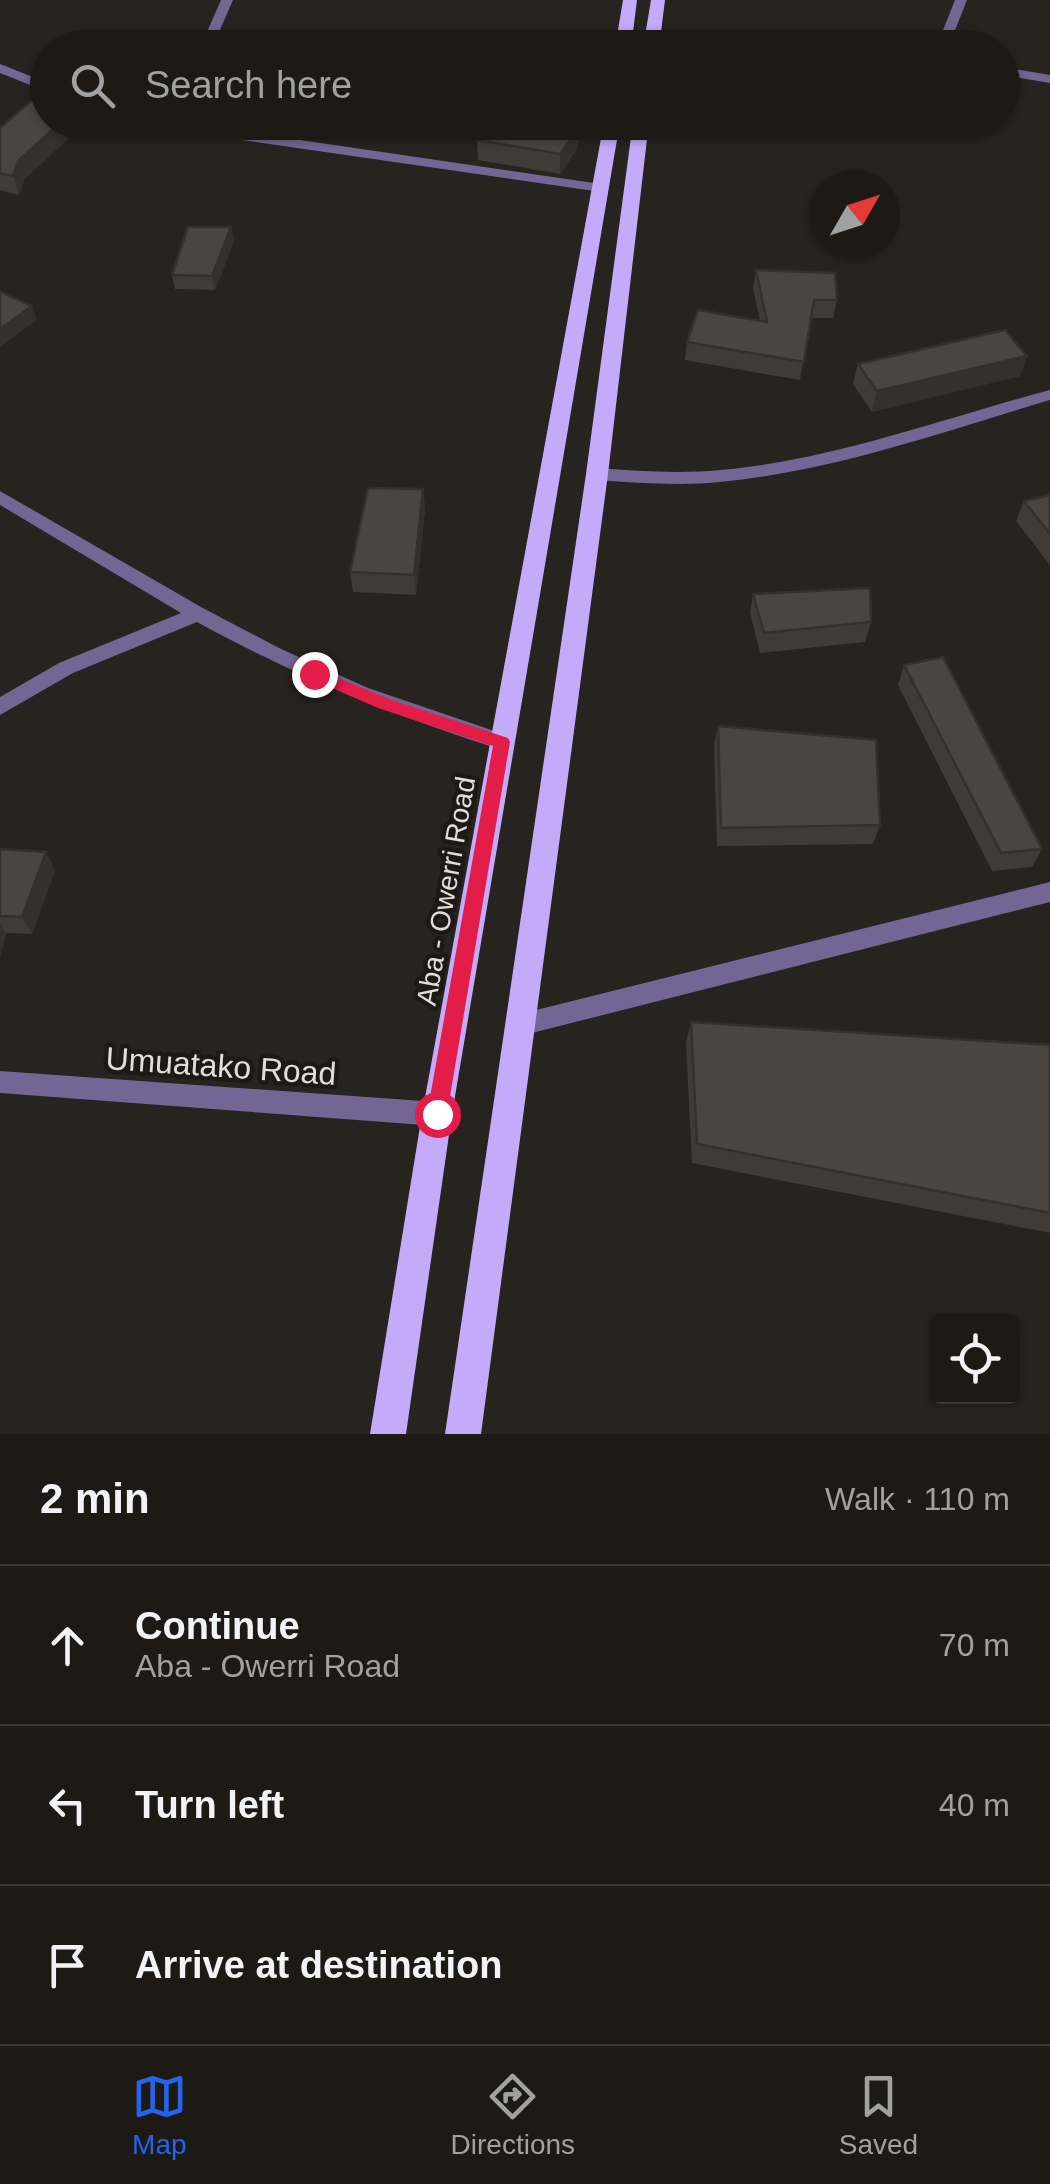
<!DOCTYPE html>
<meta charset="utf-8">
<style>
:root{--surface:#1d1a16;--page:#2a2723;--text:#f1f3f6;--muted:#a0a1a1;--line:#3b3835;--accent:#2563eb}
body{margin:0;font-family:Helvetica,sans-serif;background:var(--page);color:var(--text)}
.controls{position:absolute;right:30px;bottom:30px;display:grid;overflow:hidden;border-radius:10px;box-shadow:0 2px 8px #0004}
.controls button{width:90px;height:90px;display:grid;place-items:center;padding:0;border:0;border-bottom:2px solid var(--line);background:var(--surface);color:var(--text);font:50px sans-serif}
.compass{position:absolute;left:810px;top:170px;width:90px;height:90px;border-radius:50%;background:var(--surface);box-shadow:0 2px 8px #0004;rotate:51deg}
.stop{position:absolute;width:30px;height:30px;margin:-22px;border:8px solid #e11d48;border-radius:50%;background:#fff}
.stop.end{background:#e11d48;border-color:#fff;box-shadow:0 2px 10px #0008}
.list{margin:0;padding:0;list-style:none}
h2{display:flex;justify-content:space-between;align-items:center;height:130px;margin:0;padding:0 40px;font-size:42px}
h2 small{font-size:32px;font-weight:400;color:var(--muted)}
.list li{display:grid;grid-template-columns:65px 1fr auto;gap:30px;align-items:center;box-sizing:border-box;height:160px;padding:0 40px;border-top:2px solid var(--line)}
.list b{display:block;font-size:38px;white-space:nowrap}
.list p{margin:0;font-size:32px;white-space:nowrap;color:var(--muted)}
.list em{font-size:32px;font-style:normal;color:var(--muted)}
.icon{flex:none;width:55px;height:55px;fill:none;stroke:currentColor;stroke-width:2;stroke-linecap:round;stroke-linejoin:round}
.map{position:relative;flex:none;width:1050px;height:1434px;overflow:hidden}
.search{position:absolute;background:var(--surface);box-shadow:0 2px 8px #0004;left:30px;right:30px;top:30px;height:110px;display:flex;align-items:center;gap:25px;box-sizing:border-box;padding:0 35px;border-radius:55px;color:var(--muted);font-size:38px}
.sheet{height:610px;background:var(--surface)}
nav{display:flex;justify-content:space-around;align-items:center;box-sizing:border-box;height:140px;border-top:2px solid var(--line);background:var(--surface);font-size:28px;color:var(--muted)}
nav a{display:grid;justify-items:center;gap:5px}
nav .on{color:var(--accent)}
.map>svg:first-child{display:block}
</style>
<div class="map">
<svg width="1050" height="1434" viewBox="0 0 1050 1434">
<rect width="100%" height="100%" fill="#27231e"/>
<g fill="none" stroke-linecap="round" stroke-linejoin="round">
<g fill="#746595" fill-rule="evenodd">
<polygon points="221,0 233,0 212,48 200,48"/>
<polygon points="955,0 967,0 948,48 936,48"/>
<polygon points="0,64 48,83 48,92 0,73"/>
<polygon points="1002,67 1050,75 1050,83 1002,75"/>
<polygon points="140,122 177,122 601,184 608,188 601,192 146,126"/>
<polygon points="546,122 572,122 617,135 610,139"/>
<path d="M 0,491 L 201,607 L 281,649 L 368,688 L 509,736 L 512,742 L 509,748 L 502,750 C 395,716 295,676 197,622 L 73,673 L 0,715 L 0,697 L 59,663 L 181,613 L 0,505 Z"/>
<polygon points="1050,882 1050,902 520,1036 512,1033 508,1025 512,1017 520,1014"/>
<polygon points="0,1071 437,1102 446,1106 449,1114 446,1122 437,1126 0,1093"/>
</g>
<path fill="#746595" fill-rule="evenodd" d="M 1050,390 L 1050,400 C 942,432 833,471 720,482 C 680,486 638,483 597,480 L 588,474 L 597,468 C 638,471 679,474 720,470 C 834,460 941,419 1050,390 Z"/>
<g fill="#c4abfa" fill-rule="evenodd">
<polygon points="623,0 637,0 631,48 615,48"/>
<polygon points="651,0 665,0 659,48 643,48"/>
<polygon points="604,122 620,122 452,1114 406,1434 370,1434 422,1114"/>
<polygon points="633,122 649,122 608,474 481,1434 445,1434 586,474"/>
</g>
</g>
<g fill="#403b37">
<polygon points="81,126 24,180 19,195 0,190 0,128"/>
<polygon points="580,135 577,149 560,174 478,160 477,140"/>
<polygon points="231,227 234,241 215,290 175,289 172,275"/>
<polygon points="756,270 837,300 833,318 811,318 800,380 685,360 687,342 760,321 753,288"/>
<polygon points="1027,356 1020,376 872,412 853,384 858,364"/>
<polygon points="423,489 425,509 416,595 353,592 350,572"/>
<polygon points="1050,495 1050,565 1016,521 1024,501"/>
<polygon points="753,594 871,622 865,642 760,653 750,613"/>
<polygon points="904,665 1042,849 1032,867 992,871 898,685"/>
<polygon points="718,726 880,825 873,844 717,846 714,745"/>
<polygon points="0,849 55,870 32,934 6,933 0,958"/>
<polygon points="691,1022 1050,1045 1050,1233 692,1163 686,1043"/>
</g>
<g fill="#34302d">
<polygon points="61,122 80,122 81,126 24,180 19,195 13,176 18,161"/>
<polygon points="579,122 581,122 580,135 577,149 560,174 560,154"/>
<polygon points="231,227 234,241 215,290 212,276"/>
<polygon points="32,306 37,320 0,347 0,329"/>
<polygon points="1027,356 1020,376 872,412 877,391"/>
<polygon points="423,489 425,509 416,595 414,575"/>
<polygon points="46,852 55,870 32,934 22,917"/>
<polygon points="0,924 6,933 0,958"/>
</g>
<g fill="#4a4540" stroke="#34302d" stroke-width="2.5">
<polygon points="547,38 598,42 597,48 547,48"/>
<polygon points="31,101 48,103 48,122 61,122 18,161 13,176 0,173 0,128"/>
<polygon points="487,122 579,122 578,130 560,154 477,140"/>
<polygon points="188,227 231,227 212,276 172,275"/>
<polygon points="756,270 835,273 837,300 814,300 804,362 687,342 698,310 767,322"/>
<polygon points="0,292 32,306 0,329"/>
<polygon points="1005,330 1027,356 877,391 858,364"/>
<polygon points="368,488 423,489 414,575 350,572"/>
<polygon points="1050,495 1050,534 1024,501"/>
<polygon points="870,588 871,622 764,633 753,594"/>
<polygon points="943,657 1042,849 1001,853 904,665"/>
<polygon points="718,726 876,740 880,825 721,828"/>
<polygon points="0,849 46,852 22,917 0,916"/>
<polygon points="691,1022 1050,1045 1050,1213 697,1144"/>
</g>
<polygon fill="#e11d48" points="314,668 389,699 508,738 510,742 447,1114 437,1124 427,1114 493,746 378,708 309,678 307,674"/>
<g text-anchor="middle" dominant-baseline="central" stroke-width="9" stroke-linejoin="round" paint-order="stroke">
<g font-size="28" fill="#e1deda" stroke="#1e1914">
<text transform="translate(446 891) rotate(-80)">Aba - Owerri Road</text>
</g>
<g font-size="32" fill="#e1deda" stroke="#1e1914">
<text transform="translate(221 1066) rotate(4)">Umuatako Road</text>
</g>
</g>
</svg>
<div class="controls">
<button><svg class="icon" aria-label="locate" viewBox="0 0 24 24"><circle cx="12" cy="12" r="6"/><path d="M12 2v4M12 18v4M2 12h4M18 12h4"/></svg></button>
</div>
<svg class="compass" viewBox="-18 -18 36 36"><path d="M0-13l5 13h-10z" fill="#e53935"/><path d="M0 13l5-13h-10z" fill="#a0a1a1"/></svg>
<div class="stop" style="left:437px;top:1114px"></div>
<div class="stop end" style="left:314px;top:674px"></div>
<div class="search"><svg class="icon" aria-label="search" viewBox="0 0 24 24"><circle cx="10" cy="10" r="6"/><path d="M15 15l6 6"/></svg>Search here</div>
</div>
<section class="sheet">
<h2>2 min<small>Walk · 110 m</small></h2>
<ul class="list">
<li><svg class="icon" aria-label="ahead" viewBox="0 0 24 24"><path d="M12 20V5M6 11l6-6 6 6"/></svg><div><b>Continue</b><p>Aba - Owerri Road</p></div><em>70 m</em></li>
<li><svg class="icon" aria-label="left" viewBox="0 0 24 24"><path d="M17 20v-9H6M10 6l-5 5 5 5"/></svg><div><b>Turn left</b></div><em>40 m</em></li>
<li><svg class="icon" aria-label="arrive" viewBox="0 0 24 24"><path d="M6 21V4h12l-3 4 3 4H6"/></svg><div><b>Arrive at destination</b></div></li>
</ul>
</section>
<nav>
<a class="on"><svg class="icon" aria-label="map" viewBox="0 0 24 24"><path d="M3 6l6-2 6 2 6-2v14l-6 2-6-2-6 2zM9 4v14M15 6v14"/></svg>Map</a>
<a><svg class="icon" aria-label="directions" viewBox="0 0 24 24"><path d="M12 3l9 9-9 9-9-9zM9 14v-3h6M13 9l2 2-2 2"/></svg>Directions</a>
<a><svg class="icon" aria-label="saved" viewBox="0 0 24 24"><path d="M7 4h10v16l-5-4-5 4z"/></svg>Saved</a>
</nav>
